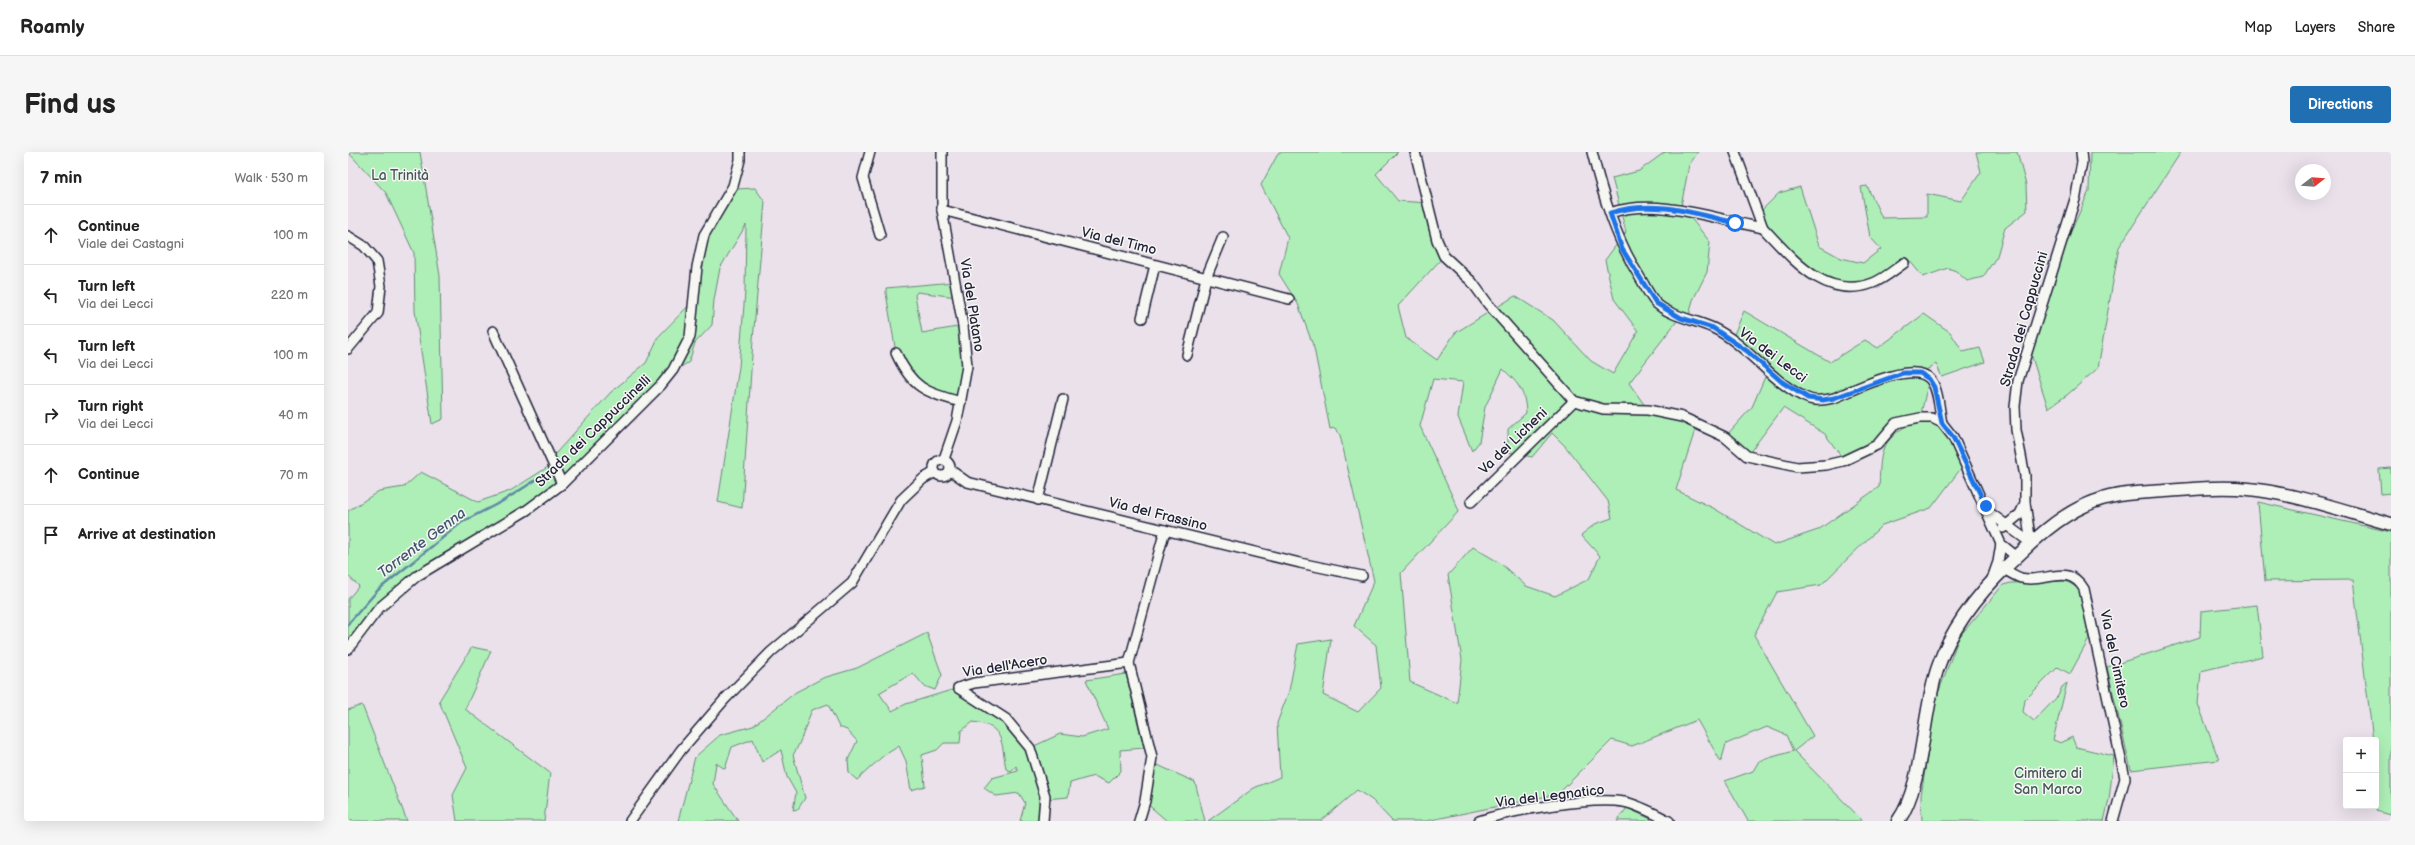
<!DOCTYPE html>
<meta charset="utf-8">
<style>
:root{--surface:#fff;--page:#f6f6f6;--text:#222;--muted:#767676;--line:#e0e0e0;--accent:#1f6fb2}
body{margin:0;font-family:"Balsamiq Sans",sans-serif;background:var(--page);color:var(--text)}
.controls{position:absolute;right:12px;bottom:12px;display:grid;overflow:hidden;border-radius:4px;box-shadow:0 4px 16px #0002}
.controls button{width:36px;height:36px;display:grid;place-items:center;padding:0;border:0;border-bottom:1px solid var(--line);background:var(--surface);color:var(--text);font:20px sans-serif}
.compass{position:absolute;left:1947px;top:12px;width:36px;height:36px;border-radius:50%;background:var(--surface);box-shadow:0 4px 16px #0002;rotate:73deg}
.stop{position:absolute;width:12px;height:12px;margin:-9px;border:3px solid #1a73e8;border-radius:50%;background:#fff}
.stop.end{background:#1a73e8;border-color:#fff;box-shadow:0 1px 4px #0008}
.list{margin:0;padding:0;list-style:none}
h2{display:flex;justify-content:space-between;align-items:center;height:52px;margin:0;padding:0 16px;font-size:17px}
h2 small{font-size:13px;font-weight:400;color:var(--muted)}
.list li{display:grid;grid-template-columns:26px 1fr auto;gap:12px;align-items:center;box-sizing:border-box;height:60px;padding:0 16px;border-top:1px solid var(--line)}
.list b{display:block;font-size:15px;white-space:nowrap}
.list p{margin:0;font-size:13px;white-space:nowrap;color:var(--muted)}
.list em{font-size:13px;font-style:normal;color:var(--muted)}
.icon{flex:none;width:22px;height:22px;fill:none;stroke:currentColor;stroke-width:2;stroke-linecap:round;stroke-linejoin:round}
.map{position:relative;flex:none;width:2043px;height:669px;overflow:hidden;border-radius:4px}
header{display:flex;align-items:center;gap:24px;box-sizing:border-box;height:56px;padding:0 20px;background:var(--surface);border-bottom:1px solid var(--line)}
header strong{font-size:19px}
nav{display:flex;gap:22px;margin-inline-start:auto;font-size:14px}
.intro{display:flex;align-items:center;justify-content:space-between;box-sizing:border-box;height:96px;padding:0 24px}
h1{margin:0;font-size:28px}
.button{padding:10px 18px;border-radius:4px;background:var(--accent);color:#fff;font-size:14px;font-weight:700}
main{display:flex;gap:24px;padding:0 24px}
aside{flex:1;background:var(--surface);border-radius:4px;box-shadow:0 4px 16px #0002}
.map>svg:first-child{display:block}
</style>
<header>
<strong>Roamly</strong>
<nav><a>Map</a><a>Layers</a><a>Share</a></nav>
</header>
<div class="intro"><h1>Find us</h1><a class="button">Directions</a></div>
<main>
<aside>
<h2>7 min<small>Walk · 530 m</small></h2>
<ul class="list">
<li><svg class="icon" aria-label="ahead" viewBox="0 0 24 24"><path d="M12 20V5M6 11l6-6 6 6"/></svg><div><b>Continue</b><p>Viale dei Castagni</p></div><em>100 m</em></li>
<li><svg class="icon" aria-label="left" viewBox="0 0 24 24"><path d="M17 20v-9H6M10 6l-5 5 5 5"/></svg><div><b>Turn left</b><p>Via dei Lecci</p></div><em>220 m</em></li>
<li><svg class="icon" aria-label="left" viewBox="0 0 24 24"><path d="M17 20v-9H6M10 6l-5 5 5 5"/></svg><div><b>Turn left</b><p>Via dei Lecci</p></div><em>100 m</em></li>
<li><svg class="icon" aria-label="right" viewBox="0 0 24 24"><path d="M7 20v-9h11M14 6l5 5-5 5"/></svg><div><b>Turn right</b><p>Via dei Lecci</p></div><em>40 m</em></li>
<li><svg class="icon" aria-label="ahead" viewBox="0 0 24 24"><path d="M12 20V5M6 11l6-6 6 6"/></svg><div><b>Continue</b></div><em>70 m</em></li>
<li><svg class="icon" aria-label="arrive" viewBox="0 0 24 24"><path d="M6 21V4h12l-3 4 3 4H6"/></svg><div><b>Arrive at destination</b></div></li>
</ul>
</aside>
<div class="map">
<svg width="2043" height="669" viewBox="0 0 2043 669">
<rect width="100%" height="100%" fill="#eae1eb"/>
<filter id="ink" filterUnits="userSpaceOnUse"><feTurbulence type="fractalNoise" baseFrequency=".025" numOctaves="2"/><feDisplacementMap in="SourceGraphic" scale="8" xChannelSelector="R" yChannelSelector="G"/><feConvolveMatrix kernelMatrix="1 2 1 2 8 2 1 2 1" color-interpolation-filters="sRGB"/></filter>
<g filter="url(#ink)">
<g fill="#aeefb7" stroke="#688879" fill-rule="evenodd">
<polygon points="0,0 72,0 92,124 95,267 84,272 67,159 66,101 38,41"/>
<path d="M 931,0 L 1050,0 L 1028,22 L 1050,49 L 1081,51 L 1096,104 L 1050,154 L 1058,186 L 1089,208 L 1107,181 L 1167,144 L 1205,168 L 1243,209 L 1265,222 L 1290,179 L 1266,147 L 1257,108 L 1278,80 L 1264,26 L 1291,19 L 1317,0 L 1350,0 L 1341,13 L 1333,54 L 1362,90 L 1359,120 L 1345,148 L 1340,168 L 1332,165 L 1281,231 L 1300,258 L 1349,272 L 1328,338 L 1367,357 L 1426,393 L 1470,378 L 1531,335 C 1532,324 1531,306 1536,296 C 1544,279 1572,261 1590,273 C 1603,281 1608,302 1614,315 L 1583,356 L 1534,373 L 1473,433 L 1429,440 L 1406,483 L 1465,584 L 1446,599 L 1515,669 L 1400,669 L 1377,629 L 1405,619 L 1411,609 L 1445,599 L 1438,583 L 1419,575 L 1378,592 L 1373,610 L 1349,568 L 1284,594 L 1264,588 L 1210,642 L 1078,669 L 1044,669 L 1024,648 L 1009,638 L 973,669 L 860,669 L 906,636 L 932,625 L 929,571 L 941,539 L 950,492 L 983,487 L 975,543 L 1010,560 L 1033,536 L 1028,493 L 1006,474 L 1026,429 L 992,283 L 987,276 L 982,277 L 966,196 L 950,152 L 931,122 L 940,86 L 913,33 ZM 1155,217 C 1171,232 1177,239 1178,261 L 1160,277 L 1160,300 L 1184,305 L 1204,281 L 1217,294 L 1260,349 L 1264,366 L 1247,372 L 1233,383 L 1252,404 L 1241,427 L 1207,444 L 1178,434 L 1152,411 L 1125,395 L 1100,423 L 1114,508 L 1109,551 L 1062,530 L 1053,421 L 1111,359 L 1072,274 L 1085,227 L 1115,230 L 1110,265 L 1124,299 L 1131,290 L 1137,255 Z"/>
<polygon points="1628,0 1669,0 1678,33 1679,59 1657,76 1649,104 1635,125 1619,129 1608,119 1600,116 1575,125 1561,108 1506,136 1468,125 1415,76 1414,58 1431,41 1452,35 1471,94 1493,106 1515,111 1533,97 1522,85 1513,35 1519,34 1534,66 1579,65 1579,42 1613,49 1633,20"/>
<polygon points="1742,0 1833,0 1771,95 1750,216 1719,243 1700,256 1683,202 1721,84 1741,39"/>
<polygon points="407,36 417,50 405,188 394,356 370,350 391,215 397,140 398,73 372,116 366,148 364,173 347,191 341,210 323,221 214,332 90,411 31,456 0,497 0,447 11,434 0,424 0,359 31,339 56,335 73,320 130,350 162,339 200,315 208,301 263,240 298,211 311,184 346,148 349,115 366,64 389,37"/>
<polygon points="606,130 609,145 569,140 567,143 574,181 615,174 618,195 613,250 570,235 548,201 538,141 538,136"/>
<polygon points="1396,159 1482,210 1517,188 1530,196 1576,162 1602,180 1615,200 1632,196 1637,210 1594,225 1588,212 1573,221 1581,227 1572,266 1548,271 1529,293 1495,307 1477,282 1435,256 1399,304 1377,285 1404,255 1420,218 1383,189"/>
<polygon points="2043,316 2043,341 2033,342 2031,317"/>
<polygon points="1910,350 2043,380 2043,663 2028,659 2028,588 2025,588 2005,428 1917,429"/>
<polygon points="1718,429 1733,438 1741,487 1722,522 1710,515 1677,548 1675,560 1686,569 1710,544 1714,535 1719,531 1705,588 1713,591 1724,585 1728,595 1766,604 1761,648 1756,669 1574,669 1573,644 1588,547 1611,485 1655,433 1663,431"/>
<polygon points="1909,453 1915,504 1853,519 1850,552 1871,608 1783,618 1759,515 1852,485 1853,459"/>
<path d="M 579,481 L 594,523 L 587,538 L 576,534 L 565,521 L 531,541 L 544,559 L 558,552 L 610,536 L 658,567 L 682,596 L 712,582 L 734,585 L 760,577 L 738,528 L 778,522 L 796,596 L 772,598 L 773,619 L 761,631 L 746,624 L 722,631 L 720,645 L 697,647 L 695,669 L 672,669 L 677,651 L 671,641 L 648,644 L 636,636 L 644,626 L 670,619 L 668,614 L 663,619 L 658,617 C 653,590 657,574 625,570 L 613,579 L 612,591 L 596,591 L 589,598 L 574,603 L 577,634 L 563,638 L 558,609 L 551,594 L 535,604 L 509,628 L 501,621 L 500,608 L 509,589 L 499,578 L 491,575 L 480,552 L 464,558 C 457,574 454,589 445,603 L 457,646 L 450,657 L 445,658 L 448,641 L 439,625 L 433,598 L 414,610 L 405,587 L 384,595 L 377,617 L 368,611 L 365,632 L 390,669 L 330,669 L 347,605 L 372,583 L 405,574 L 448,540 L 475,526 L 509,516 Z"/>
<polygon points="124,495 143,499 117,557 202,621 196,669 109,669 105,643 119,616 91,549"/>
<polygon points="14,553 59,669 0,669 0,558"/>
<polygon points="803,610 847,630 857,669 819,669 797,650"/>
<polygon points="1279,656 1303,667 1302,669 1269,669"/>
</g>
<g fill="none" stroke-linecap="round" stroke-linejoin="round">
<polyline stroke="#5f89a4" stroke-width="2.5" points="0,472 30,438 114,370 155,349 191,326"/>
<g stroke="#22223b" stroke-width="12">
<g id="minor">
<polyline points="522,0 515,26 532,83"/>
<polyline points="594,0 594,58 615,174 619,214 609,269 596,307"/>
<polyline points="1067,0 1089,88 1096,104 1124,130 1140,152 1226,249 1255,257 1300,258 1334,265 1377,285 1399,304 1449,315 1478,313 1495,309 1529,293 1548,271 1572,266 1584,266 1594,271 1605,285 1653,392 1669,405"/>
<path d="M 1244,0 C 1255,45 1269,90 1294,129 C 1298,136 1302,144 1307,150 C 1320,164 1348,168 1365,176 C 1398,191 1427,234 1459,246 C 1467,250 1478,248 1486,246 C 1506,238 1565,208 1582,227 C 1591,237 1591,258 1594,271"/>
<polyline points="594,58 941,147"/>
<path d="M 1262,61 C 1311,45 1366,67 1415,76 L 1387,0"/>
<path d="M 1415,76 C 1445,107 1477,149 1525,131 C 1536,127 1546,118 1556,111"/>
<polyline points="0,84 16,94 29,109 33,134 30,161 0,197"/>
<polyline points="794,166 807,113"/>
<polyline points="145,179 214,332"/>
<path d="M 548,201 C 564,236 577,240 613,250"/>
<polyline points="839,203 858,126 875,85"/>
<circle cx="594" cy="316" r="8"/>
<polyline points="602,318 619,330 952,411 1014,424"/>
<polyline points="690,348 715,247"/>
<polyline points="1123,350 1226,249"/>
<polyline points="1642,361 1683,391"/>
<polyline points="1655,376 1672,362 1677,351"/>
<polyline points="1683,391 1677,351 1677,324 1668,278 1667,254 1670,229 1728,44 1734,10 1733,0"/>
<path d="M 1656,417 C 1661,420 1667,424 1673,426 C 1697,432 1720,410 1736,437 L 1777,626 L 1765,669"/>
<polyline points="1644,427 1650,410 1653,392"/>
<polyline points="0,497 31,456 69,424 179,358 214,332 313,233 325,218 342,185 349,115 356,83 385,34 392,8 392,0"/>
<polyline points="282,669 333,598 377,547 423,500 504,431 553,348 575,327 587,320"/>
<polyline points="695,669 697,644 682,596 658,567 610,536 626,531 781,511"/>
<polyline points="791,669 797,649 804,605 781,511 817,378"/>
<path d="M 1131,669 C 1164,658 1242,645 1276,650 C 1291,653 1307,662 1321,669"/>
</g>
</g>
<g stroke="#22223b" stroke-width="15">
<path id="major" d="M 1550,669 C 1576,633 1574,560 1590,515 C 1603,476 1632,440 1661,412 C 1684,390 1708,366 1738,353 C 1763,341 1790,341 1817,339 C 1844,337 1873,334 1901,337 C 1949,342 1996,359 2043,372"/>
</g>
<use href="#minor" stroke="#f6f6f2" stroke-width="9"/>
<use href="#major" stroke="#f6f6f2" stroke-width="12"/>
</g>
</g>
<g fill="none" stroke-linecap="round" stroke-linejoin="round" filter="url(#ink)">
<path stroke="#1a73e8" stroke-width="5" d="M 1387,71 C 1346,61 1303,47 1262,61 L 1274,97 L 1308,151 L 1333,166 L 1365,176 L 1399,199 L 1434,230 L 1460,246 L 1475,248 L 1486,246 L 1555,221 L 1572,221 L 1581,227 L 1586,235 L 1594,271 L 1605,285 L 1638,354"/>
</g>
<g text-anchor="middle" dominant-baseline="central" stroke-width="3" stroke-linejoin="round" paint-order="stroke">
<g font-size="14" fill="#45555a" stroke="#f6f6f2">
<text x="52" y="23">La Trinità</text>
<text x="1700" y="621">Cimitero di<tspan x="1700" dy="16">San Marco</tspan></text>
</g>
<g font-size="14" fill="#22223b" stroke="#f6f6f2">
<text transform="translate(771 89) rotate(14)">Via del Timo</text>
<text transform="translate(624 153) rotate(81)">Via del Platano</text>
<text transform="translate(1676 167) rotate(-74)">Strada dei Cappuccini</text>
<text transform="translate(1425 203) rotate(37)">Via dei Lecci</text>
<text transform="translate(245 279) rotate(-44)">Strada dei Cappuccinelli</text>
<text transform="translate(1165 289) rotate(-44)">Va dei Licheni</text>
<text transform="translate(810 362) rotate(14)">Via del Frassino</text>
<text transform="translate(1767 507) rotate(78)">Via del Cimitero</text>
<text transform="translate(657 514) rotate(-9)">Via dell'Acero</text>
<text transform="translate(1202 644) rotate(-7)">Via del Legnatico</text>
</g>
<g font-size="15" font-style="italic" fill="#415570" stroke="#f6f6f2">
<text transform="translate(74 391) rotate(-37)">Torrente Genna</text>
</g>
</g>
</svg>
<div class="controls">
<button>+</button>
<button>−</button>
</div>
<svg class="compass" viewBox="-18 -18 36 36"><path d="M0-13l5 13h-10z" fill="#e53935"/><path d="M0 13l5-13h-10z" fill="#767676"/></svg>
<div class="stop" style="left:1387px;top:71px"></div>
<div class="stop end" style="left:1638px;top:354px"></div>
</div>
</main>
